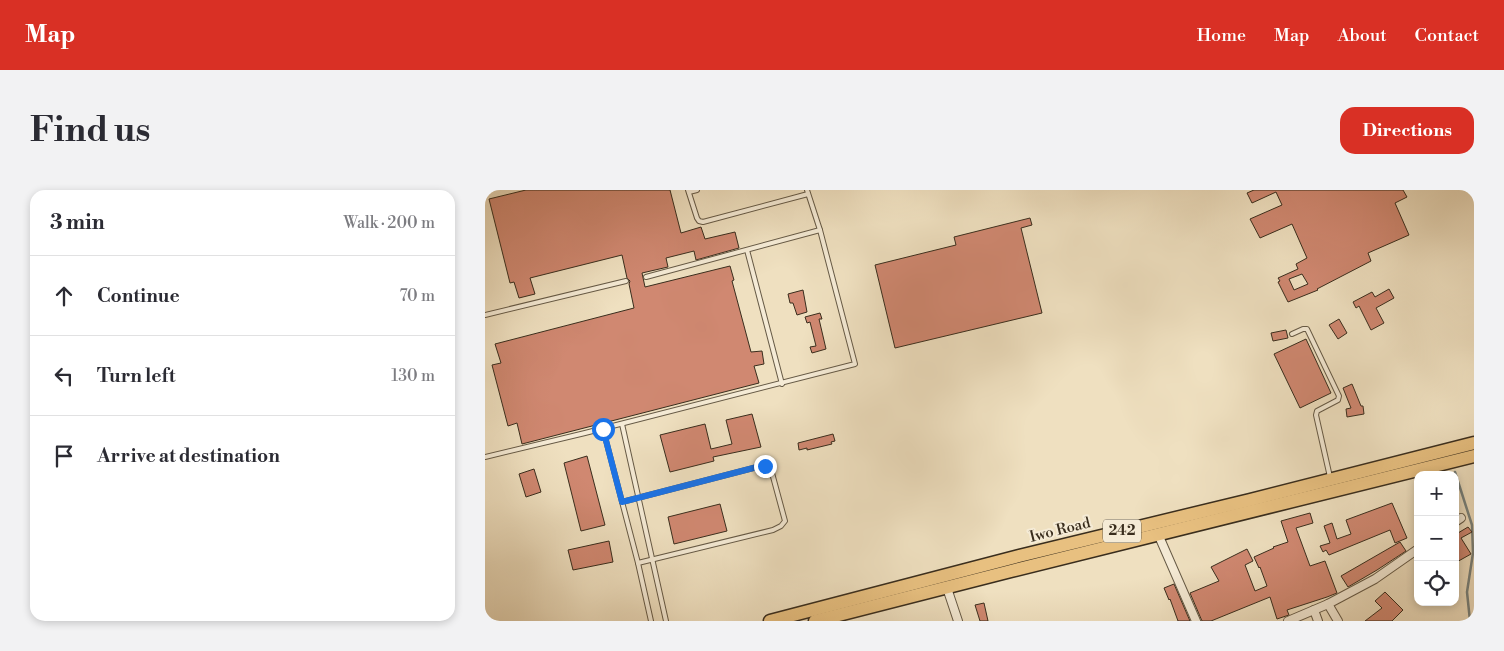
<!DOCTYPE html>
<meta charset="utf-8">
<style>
:root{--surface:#fff;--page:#f2f2f3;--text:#2b2b33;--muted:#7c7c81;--line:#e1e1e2;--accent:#d93025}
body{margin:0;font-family:"Libre Bodoni",serif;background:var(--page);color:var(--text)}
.controls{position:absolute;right:15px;bottom:15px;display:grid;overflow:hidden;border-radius:10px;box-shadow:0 2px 8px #0003}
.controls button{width:45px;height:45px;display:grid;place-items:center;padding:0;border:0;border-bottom:1px solid var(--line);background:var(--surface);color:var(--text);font:25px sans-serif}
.stop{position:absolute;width:15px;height:15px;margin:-11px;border:4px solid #1a73e8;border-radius:50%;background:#fff}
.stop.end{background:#1a73e8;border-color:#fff;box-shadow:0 1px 5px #0008}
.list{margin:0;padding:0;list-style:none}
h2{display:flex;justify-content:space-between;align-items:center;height:65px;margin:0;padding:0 20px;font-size:21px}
h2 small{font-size:16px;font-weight:400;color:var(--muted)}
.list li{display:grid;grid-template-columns:32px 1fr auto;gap:15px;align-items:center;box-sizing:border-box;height:80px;padding:0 20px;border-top:1px solid var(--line)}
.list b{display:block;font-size:19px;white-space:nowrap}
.list em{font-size:16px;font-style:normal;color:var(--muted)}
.icon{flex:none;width:28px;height:28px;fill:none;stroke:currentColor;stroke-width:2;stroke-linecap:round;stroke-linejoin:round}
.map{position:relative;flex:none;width:989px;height:431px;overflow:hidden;border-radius:15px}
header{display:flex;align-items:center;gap:30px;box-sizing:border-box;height:70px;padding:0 25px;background:var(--accent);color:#fff}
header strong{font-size:24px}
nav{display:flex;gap:28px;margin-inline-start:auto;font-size:18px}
.intro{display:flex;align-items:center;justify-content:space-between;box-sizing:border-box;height:120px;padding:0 30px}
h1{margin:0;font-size:35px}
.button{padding:12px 22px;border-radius:15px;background:var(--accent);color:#fff;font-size:18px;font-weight:700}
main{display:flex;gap:30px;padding:0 30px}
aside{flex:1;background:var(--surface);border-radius:15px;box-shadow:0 2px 8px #0003}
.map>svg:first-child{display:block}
</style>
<header>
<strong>Map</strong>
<nav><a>Home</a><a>Map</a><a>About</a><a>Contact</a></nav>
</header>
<div class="intro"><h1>Find us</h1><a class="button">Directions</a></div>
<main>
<aside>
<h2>3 min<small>Walk · 200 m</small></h2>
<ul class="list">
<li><svg class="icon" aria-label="ahead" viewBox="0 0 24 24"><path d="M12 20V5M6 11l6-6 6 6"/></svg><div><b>Continue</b></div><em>70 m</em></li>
<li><svg class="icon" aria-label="left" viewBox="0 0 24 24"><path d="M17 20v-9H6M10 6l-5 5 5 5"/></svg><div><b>Turn left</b></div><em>130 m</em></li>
<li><svg class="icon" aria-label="arrive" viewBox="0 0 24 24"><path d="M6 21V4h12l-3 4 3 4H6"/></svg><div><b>Arrive at destination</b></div></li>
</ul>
</aside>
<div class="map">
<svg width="989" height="431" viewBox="0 0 989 431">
<rect width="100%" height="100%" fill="#efe0c0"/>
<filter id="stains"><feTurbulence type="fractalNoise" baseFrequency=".004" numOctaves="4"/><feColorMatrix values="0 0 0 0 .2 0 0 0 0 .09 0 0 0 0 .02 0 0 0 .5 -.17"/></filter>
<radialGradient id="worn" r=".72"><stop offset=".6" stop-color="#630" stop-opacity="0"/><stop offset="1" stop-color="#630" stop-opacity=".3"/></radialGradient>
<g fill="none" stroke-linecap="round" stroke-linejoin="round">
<polyline stroke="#77827e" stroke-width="2.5" points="970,282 987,335 988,363 982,402 985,431"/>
</g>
<g fill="#d08871" stroke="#392d1d" fill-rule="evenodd">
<polygon points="41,0 185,0 196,43 216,37 220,49 250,42 254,58 211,70 209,61 181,68 183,77 157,83 160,97 245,76 249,90 247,91 266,162 277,161 279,174 269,176 274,193 37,254 32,233 23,236 7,175 16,173 10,154 149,118 144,94 145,91 142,88 137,65 45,88 50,104 34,108 29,92 25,93 4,9"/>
<path d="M 769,0 L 918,0 L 922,7 L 910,13 L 924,45 L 883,63 L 886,71 L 832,99 L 833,100 L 803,112 L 793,92 L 795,91 L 793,88 L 813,79 L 811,74 L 822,68 L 807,34 L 775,48 L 765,29 L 797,15 L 791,2 L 767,13 L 762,3 ZM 817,84 L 823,94 L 809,100 L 804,89 Z"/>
<polygon points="545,28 547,35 536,38 557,123 410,158 390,75 471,55 469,47"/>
<polygon points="904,99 909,108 891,118 899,133 886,140 874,116 871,118 868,112 887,102 890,107"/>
<polygon points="318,100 322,122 312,125 308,113 305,113 303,104"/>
<polygon points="335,123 337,129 334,129 341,159 327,163 325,157 331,156 325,132 322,133 320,127"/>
<polygon points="854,129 862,143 853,149 844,135"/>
<polygon points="801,140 803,148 788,151 786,143"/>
<polygon points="821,149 846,203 815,218 789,164"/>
<polygon points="867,194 876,216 878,216 879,224 862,227 861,219 866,218 858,198"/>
<polygon points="267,224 276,257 228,267 229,271 185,282 175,245 220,234 226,259 247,254 241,230"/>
<polygon points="348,244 350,251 346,252 347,254 322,260 322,258 314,260 313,253"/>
<polygon points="102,266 120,335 96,341 79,273"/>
<polygon points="49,279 56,302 41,307 34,284"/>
<polygon points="907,313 922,348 910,353 905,340 844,365 841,360 838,362 835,356 845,353 839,336 847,333 852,349 866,344 861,330"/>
<polygon points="235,314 242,341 189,354 183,327"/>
<polygon points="825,323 828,333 811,338 825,376 840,371 852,403 842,407 802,420 804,425 792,429 785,407 726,431 717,431 705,403 734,391 726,377 762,359 768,371 760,375 770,401 782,396 775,377 774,378 769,367 789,358 788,357 803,352 796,331"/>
<polygon points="983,337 987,342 976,348 986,364 970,373 970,338 973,343"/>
<polygon points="124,351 128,372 88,380 83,360"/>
<polygon points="915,352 921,361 892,380 863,397 856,386"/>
<polygon points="689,394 705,431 693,431 685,409 684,410 679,398"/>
<polygon points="900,402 918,420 907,431 880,431 897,418 890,411"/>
<polygon points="499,413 503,431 495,431 490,415"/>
</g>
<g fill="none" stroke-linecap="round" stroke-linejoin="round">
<g stroke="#665a46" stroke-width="6">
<g id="lane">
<polyline points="203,0 212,28 214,31 218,32 323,4"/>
<polyline points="204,2 212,0"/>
<polyline points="262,60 297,194"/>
<polyline points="161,87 335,40"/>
<polyline points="0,125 141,91"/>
<polyline points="807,144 818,139 822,139 854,206 853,210 832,221 831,225 845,287"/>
<polyline points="137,234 181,431"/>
<polyline points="118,239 153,373 166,431"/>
<polyline points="0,267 100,243 370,174 335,40 322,0"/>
<polyline points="137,312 276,276 283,277 287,283 300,331 296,336 288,340 153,373"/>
</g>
</g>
<g stroke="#665a46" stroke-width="10">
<g id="street">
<polyline points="970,332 976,328"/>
<polyline points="673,344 711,431"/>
<polyline points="462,398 473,431"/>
<polyline points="843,414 853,431"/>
<polyline points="829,420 833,431"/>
<polyline points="803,431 843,414 890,389 933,359"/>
</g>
</g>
<g stroke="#392d1d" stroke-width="15">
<g id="primary">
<polyline points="285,431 534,366 765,310 989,253"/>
<polyline points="330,431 526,381 989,266"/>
</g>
</g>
<use href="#lane" stroke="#f5ebd6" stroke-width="4"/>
<use href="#street" stroke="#f5ebd6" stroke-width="8"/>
<use href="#primary" stroke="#e8c080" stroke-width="12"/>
</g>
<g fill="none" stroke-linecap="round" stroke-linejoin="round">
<polyline stroke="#1a73e8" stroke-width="6" points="118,239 137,312 276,276 280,276"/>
</g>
<g text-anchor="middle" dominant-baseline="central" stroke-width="4" stroke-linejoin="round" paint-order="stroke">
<rect fill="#f5ebd6" stroke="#716654" stroke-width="1" x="618" y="329.5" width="38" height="23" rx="4"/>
<g font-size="14" font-weight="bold" fill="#392d1d">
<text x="637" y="341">242</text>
</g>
<g font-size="15" fill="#392d1d" stroke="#f5ebd6">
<text transform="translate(575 340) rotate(-14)">Iwo Road</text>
</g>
</g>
<rect width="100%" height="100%" filter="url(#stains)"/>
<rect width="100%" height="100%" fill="url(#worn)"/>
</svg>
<div class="controls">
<button>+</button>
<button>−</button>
<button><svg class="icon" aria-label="locate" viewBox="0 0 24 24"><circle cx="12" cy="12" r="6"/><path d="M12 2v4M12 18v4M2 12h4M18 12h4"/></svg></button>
</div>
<div class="stop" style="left:118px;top:239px"></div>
<div class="stop end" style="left:280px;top:276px"></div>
</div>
</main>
